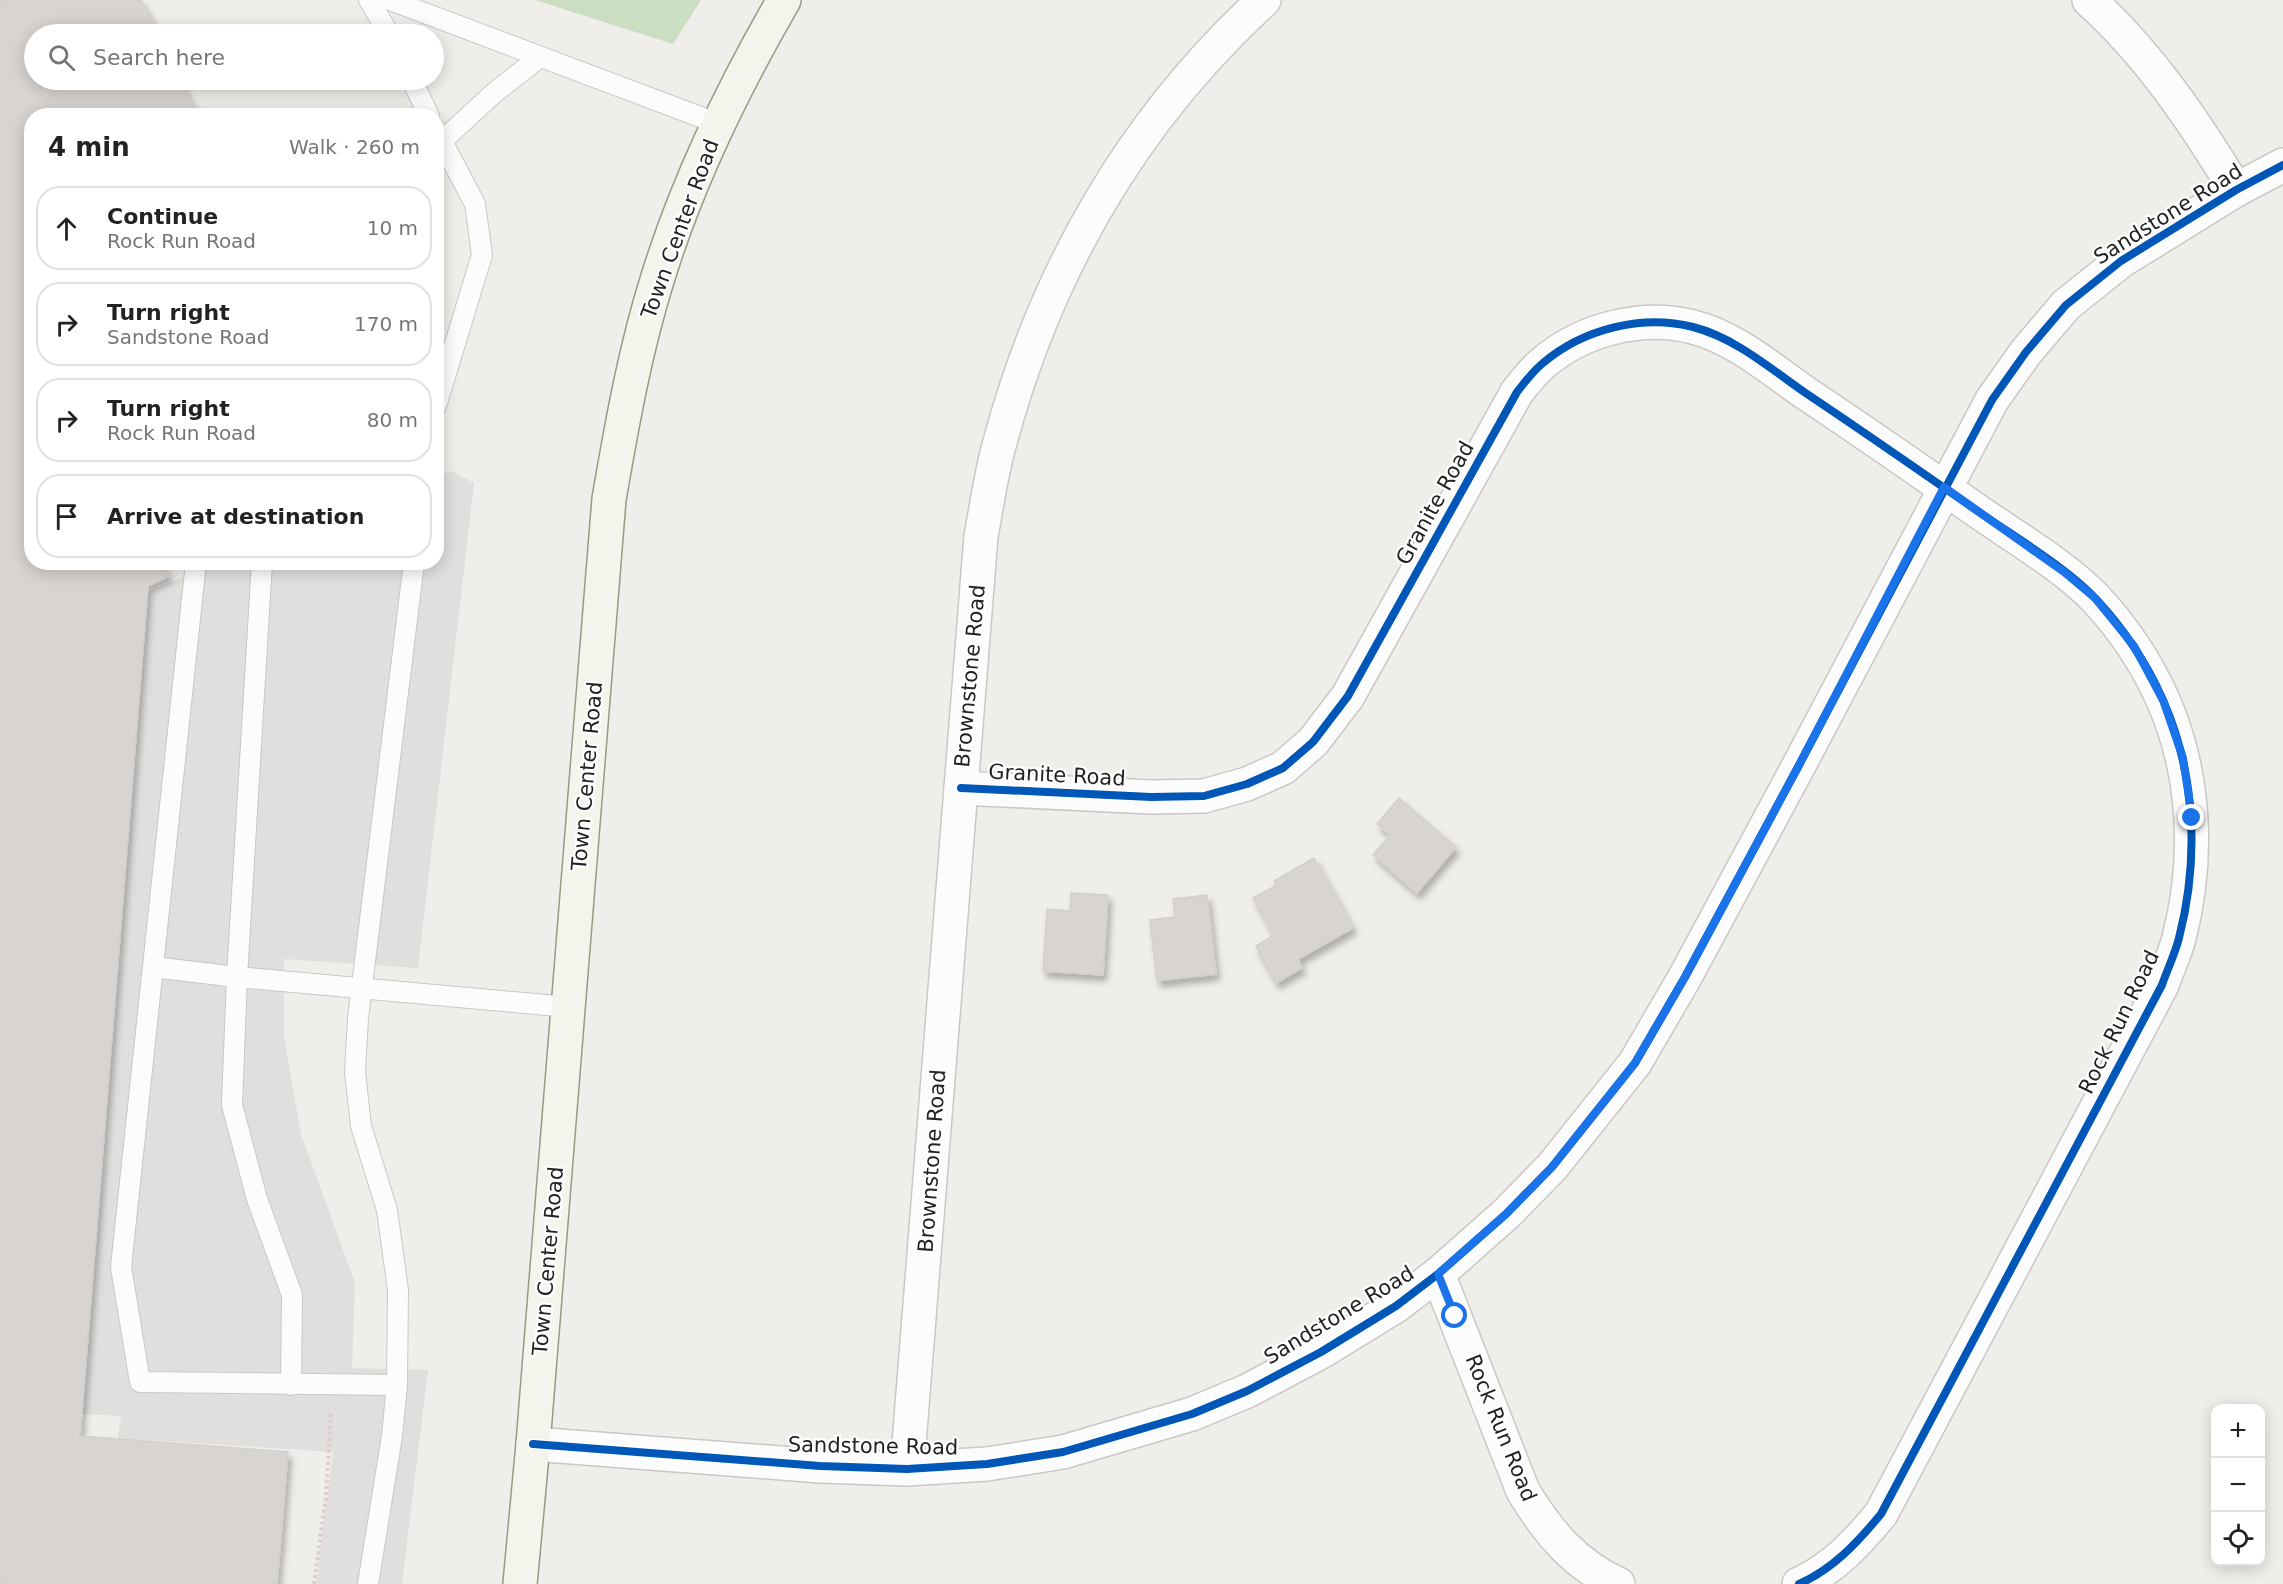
<!DOCTYPE html>
<meta charset="utf-8">
<style>
:root{--surface:#fff;--page:#f6f6f6;--text:#222;--muted:#767676;--line:#e0e0e0}
body{margin:0;font-family:"DejaVu Sans",sans-serif;background:var(--page);color:var(--text)}
.controls{position:absolute;right:18px;bottom:18px;display:grid;overflow:hidden;border-radius:12px;box-shadow:0 3px 15px #0003}
.controls button{width:54px;height:54px;display:grid;place-items:center;padding:0;border:0;border-bottom:2px solid var(--line);background:var(--surface);color:var(--text);font:30px sans-serif}
.stop{position:absolute;width:18px;height:18px;margin:-14px;border:4px solid #1a73e8;border-radius:50%;background:#fff}
.stop.end{background:#1a73e8;border-color:#fff;box-shadow:0 2px 6px #0008}
.list{margin:0;padding:0;list-style:none}
h2{display:flex;justify-content:space-between;align-items:center;height:78px;margin:0;padding:0 24px;font-size:26px}
h2 small{font-size:20px;font-weight:400;color:var(--muted)}
.list li{display:grid;grid-template-columns:39px 1fr auto;gap:18px;align-items:center;box-sizing:border-box;height:84px;margin:0 12px 12px;padding:0 12px;border:2px solid var(--line);border-radius:24px}
.list b{display:block;font-size:22px;white-space:nowrap}
.list p{margin:0;font-size:20px;white-space:nowrap;color:var(--muted)}
.list em{font-size:20px;font-style:normal;color:var(--muted)}
.icon{flex:none;width:33px;height:33px;fill:none;stroke:currentColor;stroke-width:2;stroke-linecap:round;stroke-linejoin:round}
.map{position:relative;flex:none;width:2283px;height:1584px;overflow:hidden}
.search{position:absolute;background:var(--surface);box-shadow:0 3px 15px #0003;left:24px;top:24px;width:420px;height:66px;display:flex;align-items:center;gap:15px;box-sizing:border-box;padding:0 21px;border-radius:33px;color:var(--muted);font-size:22px}
.panel{position:absolute;background:var(--surface);box-shadow:0 3px 15px #0003;left:24px;top:108px;width:420px;height:462px;border-radius:24px}
.map>svg:first-child{display:block}
</style>
<div class="map">
<svg width="2283" height="1584" viewBox="0 0 2283 1584">
<defs>
<filter id="shadow"><feDropShadow dx="3.5" dy="6" stdDeviation="3" flood-color="#0004"/></filter>
</defs>
<rect width="100%" height="100%" fill="#f0eeeb"/>
<polygon fill="#cbdec1" points="535,0 701,0 673,44"/>
<polygon fill="#e0dfde" points="451,471 474,483 418,968 284,959 284,1037 301,1134 355,1283 352,1368 428,1370 402,1584 316,1584 333,1452 118,1438 121,1416 80,1414 144,593 218,563 436,562 437,477"/>
<g fill="#d7d4d2" stroke="#d3d0cc" stroke-width="1.5" filter="url(#shadow)">
<polygon points="0,0 141,0 158,34 34,34 34,80 180,80 198,116 32,116 32,562 162,562 169,576 148,586 80,1436 288,1452 277,1584 0,1584"/>
<polygon points="1399,798 1456,847 1417,893 1373,855 1390,835 1377,824"/>
<polygon points="1314,858 1353,928 1298,959 1302,968 1276,983 1256,946 1274,935 1253,898 1277,885 1274,881"/>
<polygon points="1071,893 1108,895 1103,975 1043,971 1047,909 1070,911"/>
<polygon points="1207,895 1216,974 1157,981 1150,920 1175,917 1173,899"/>
</g>
<g fill="none" stroke-linecap="round" stroke-linejoin="round">
<g stroke="#c9c8c7" stroke-width="22">
<g id="lane">
<polyline points="369,0 389,34"/>
<polyline points="390,0 719,124"/>
<polyline points="412,80 429,116"/>
<polyline points="436,130 475,204 482,255 436,406"/>
<polyline points="442,141 494,93 540,57"/>
<polyline points="196,562 121,1267 140,1382 397,1385"/>
<polyline points="262,562 237,977 232,1105 257,1199 292,1295 291,1385"/>
<polyline points="153,967 237,977 568,1007"/>
<polyline points="368,1584 392,1436 397,1385 398,1290 387,1210 361,1126 355,1072 358,1018 414,562"/>
</g>
</g>
<g stroke="#c9c8c7" stroke-width="36">
<g id="street">
<path d="M 2089,0 C 2149,54 2194,121 2236,190"/>
<path d="M 961,788 L 1151,797 L 1204,796 L 1247,784 L 1283,768 L 1313,742 L 1348,696 L 1517,392 C 1525,382 1533,371 1543,363 C 1583,329 1642,314 1693,327 C 1736,338 1772,370 1807,394 C 1864,432 1920,471 1976,510 C 2013,536 2066,567 2096,599 C 2123,628 2147,664 2163,700 C 2196,775 2199,860 2179,938 C 2175,954 2167,970 2162,985 L 1881,1514 C 1857,1543 1833,1569 1799,1584"/>
<path d="M 1438,1274 L 1523,1491 C 1547,1531 1575,1565 1618,1584"/>
<polyline points="533,1444 820,1466 907,1469 987,1464 1063,1452 1192,1414 1247,1391 1321,1352 1396,1306 1438,1274 1506,1214 1552,1167 1635,1063 1685,977 1798,767 1992,400 2026,352 2066,305 2121,261 2236,190 2283,165"/>
<path d="M 907,1469 L 981,536 C 987,505 991,473 1000,442 C 1046,271 1133,120 1264,0"/>
</g>
</g>
<g stroke="#999a82" stroke-width="36">
<path id="secondary" d="M 520,1584 L 533,1444 L 609,499 C 622,424 635,350 658,277 C 688,180 733,88 784,0"/>
</g>
<polyline stroke="#dccecd" stroke-width="4" stroke-dasharray="3 3" stroke-linecap="butt" points="314,1584 326,1496 331,1412"/>
<use href="#lane" stroke="#fdfcfc" stroke-width="20"/>
<use href="#street" stroke="#fdfcfc" stroke-width="33"/>
<use href="#secondary" stroke="#f4f4ed" stroke-width="33"/>
<g stroke="#fff" stroke-width="11">
<g id="cycleway">
<path d="M 961,788 L 1151,797 L 1204,796 L 1247,784 L 1283,768 L 1313,742 L 1348,696 L 1517,392 C 1525,382 1533,371 1543,363 C 1583,329 1642,314 1693,327 C 1736,338 1772,370 1807,394 C 1864,432 1920,471 1976,510 C 2013,536 2066,567 2096,599 C 2123,628 2147,664 2163,700 C 2196,775 2199,860 2179,938 C 2175,954 2167,970 2162,985 L 1881,1514 C 1857,1543 1833,1569 1799,1584"/>
<polyline points="533,1444 820,1466 907,1469 987,1464 1063,1452 1192,1414 1247,1391 1321,1352 1396,1306 1438,1274 1506,1214 1552,1167 1635,1063 1685,977 1798,767 1992,400 2026,352 2066,305 2121,261 2236,190 2283,165"/>
</g>
</g>
<use href="#cycleway" stroke="#0057b8" stroke-width="8"/>
</g>
<g fill="none" stroke-linecap="round" stroke-linejoin="round">
<polyline stroke="#1a73e8" stroke-width="8" points="1455,1316 1438,1274 1506,1214 1552,1167 1635,1063 1685,977 1798,767 1944,487 2064,572 2095,598 2134,646 2163,700 2183,758 2192,818"/>
</g>
<g text-anchor="middle" dominant-baseline="central" stroke-width="4.5" stroke-linejoin="round" paint-order="stroke">
<g font-size="21" fill="#222" stroke="#fff">
<text transform="translate(2168 214) rotate(-32)">Sandstone Road</text>
<text transform="translate(680 229) rotate(-70)">Town Center Road</text>
<text transform="translate(1435 503) rotate(-61)">Granite Road</text>
<text transform="translate(970 676) rotate(-85)">Brownstone Road</text>
<text transform="translate(1057 775) rotate(3)">Granite Road</text>
<text transform="translate(587 776) rotate(-85)">Town Center Road</text>
<text transform="translate(2119 1022) rotate(-64)">Rock Run Road</text>
<text transform="translate(932 1161) rotate(-86)">Brownstone Road</text>
<text transform="translate(548 1261) rotate(-85)">Town Center Road</text>
<text transform="translate(1339 1315) rotate(-31)">Sandstone Road</text>
<text transform="translate(1501 1428) rotate(68)">Rock Run Road</text>
<text transform="translate(873 1446) rotate(1)">Sandstone Road</text>
</g>
</g>
</svg>
<div class="controls">
<button>+</button>
<button>−</button>
<button><svg class="icon" aria-label="locate" viewBox="0 0 24 24"><circle cx="12" cy="12" r="6"/><path d="M12 2v4M12 18v4M2 12h4M18 12h4"/></svg></button>
</div>
<div class="stop" style="left:1455px;top:1316px"></div>
<div class="stop end" style="left:2192px;top:818px"></div>
<div class="search"><svg class="icon" aria-label="search" viewBox="0 0 24 24"><circle cx="10" cy="10" r="6"/><path d="M15 15l6 6"/></svg>Search here</div>
<section class="panel">
<h2>4 min<small>Walk · 260 m</small></h2>
<ul class="list">
<li><svg class="icon" aria-label="ahead" viewBox="0 0 24 24"><path d="M12 20V5M6 11l6-6 6 6"/></svg><div><b>Continue</b><p>Rock Run Road</p></div><em>10 m</em></li>
<li><svg class="icon" aria-label="right" viewBox="0 0 24 24"><path d="M7 20v-9h11M14 6l5 5-5 5"/></svg><div><b>Turn right</b><p>Sandstone Road</p></div><em>170 m</em></li>
<li><svg class="icon" aria-label="right" viewBox="0 0 24 24"><path d="M7 20v-9h11M14 6l5 5-5 5"/></svg><div><b>Turn right</b><p>Rock Run Road</p></div><em>80 m</em></li>
<li><svg class="icon" aria-label="arrive" viewBox="0 0 24 24"><path d="M6 21V4h12l-3 4 3 4H6"/></svg><div><b>Arrive at destination</b></div></li>
</ul>
</section>
</div>
